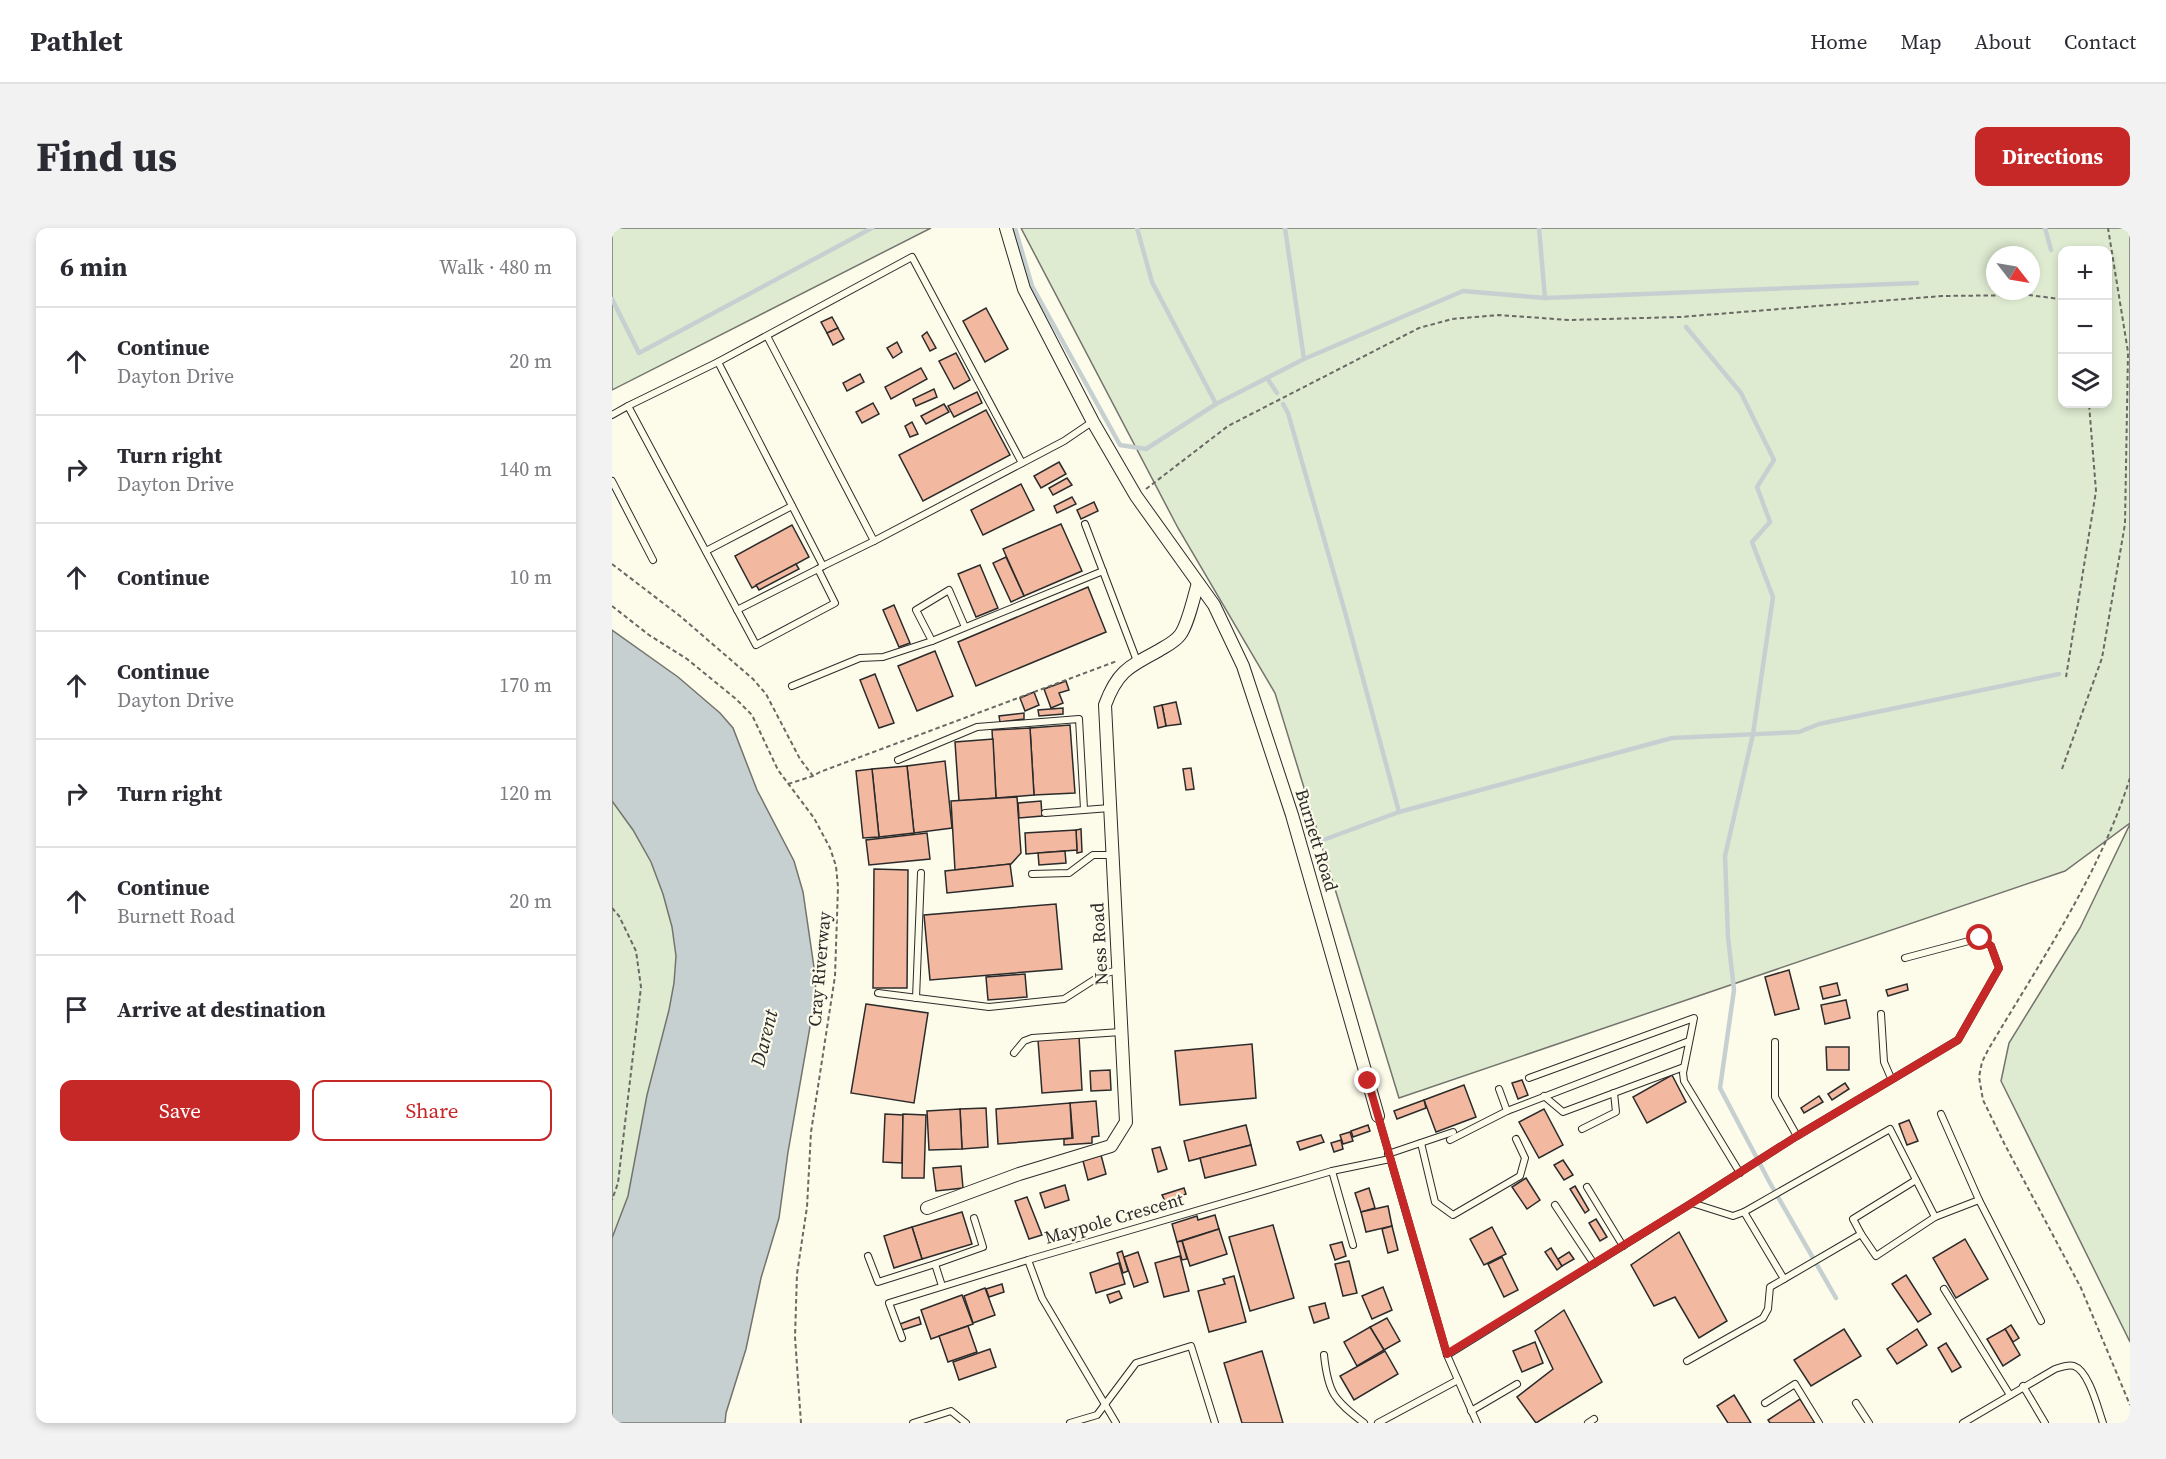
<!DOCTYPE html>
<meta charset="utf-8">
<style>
:root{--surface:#fff;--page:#f2f2f3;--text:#2b2b33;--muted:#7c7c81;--line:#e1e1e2;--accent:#c62828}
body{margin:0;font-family:"Source Serif 4",serif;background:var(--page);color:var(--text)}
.controls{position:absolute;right:18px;top:18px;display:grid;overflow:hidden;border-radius:12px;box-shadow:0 3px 9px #0003}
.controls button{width:54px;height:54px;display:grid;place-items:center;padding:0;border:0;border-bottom:2px solid var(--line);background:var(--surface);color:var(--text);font:30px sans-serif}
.compass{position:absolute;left:1374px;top:18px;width:54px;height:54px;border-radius:50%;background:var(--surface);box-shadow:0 3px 9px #0003;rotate:121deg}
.stop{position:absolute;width:18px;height:18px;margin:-14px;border:4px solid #c62828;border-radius:50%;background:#fff}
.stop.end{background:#c62828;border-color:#fff;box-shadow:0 2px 6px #0008}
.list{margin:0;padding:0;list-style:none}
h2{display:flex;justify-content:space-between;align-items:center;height:78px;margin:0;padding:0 24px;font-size:26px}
h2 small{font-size:20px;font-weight:400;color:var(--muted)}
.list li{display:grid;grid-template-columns:39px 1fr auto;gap:18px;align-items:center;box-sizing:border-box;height:108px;padding:0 24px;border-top:2px solid var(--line)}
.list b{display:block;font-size:22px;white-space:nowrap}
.list p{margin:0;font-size:20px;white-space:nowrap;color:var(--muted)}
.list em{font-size:20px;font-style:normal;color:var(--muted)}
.actions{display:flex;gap:12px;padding:18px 24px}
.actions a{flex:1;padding:14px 0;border:2px solid var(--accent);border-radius:12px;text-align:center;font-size:21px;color:var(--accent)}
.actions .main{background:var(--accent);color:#fff}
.icon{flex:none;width:33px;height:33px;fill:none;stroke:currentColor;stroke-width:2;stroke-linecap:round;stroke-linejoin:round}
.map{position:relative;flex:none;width:1518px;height:1195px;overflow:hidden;border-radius:12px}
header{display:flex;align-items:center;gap:36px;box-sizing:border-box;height:84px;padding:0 30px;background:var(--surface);border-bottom:2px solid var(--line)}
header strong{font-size:28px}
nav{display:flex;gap:33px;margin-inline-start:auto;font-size:21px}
.intro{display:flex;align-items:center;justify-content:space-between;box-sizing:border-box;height:144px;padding:0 36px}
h1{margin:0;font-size:42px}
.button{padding:15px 27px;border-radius:12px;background:var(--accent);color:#fff;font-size:21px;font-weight:700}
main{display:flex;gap:36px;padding:0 36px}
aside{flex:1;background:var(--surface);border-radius:12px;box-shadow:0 3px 9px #0003}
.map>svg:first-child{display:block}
</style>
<header>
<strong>Pathlet</strong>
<nav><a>Home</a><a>Map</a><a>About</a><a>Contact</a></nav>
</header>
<div class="intro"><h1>Find us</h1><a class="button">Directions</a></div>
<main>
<aside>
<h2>6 min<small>Walk · 480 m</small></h2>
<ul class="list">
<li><svg class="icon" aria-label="ahead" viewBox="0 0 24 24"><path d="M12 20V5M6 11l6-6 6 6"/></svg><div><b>Continue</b><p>Dayton Drive</p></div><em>20 m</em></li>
<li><svg class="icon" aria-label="right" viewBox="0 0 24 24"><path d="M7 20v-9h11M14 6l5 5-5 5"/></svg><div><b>Turn right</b><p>Dayton Drive</p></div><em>140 m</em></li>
<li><svg class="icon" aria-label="ahead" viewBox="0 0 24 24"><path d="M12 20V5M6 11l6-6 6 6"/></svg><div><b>Continue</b></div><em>10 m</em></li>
<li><svg class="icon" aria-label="ahead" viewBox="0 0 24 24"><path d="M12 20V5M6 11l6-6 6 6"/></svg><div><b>Continue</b><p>Dayton Drive</p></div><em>170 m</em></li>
<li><svg class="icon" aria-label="right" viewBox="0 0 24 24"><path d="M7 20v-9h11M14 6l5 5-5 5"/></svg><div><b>Turn right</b></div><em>120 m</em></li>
<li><svg class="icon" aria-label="ahead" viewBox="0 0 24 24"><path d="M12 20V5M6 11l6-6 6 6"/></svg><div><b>Continue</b><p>Burnett Road</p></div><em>20 m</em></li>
<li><svg class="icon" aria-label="arrive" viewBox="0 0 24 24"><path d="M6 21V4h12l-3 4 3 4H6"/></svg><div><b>Arrive at destination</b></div></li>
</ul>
<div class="actions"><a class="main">Save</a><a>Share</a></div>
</aside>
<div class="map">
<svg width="1518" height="1195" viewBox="0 0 1518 1195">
<rect width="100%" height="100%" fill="#fdfbea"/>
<g fill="#deebd1" stroke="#74746e" stroke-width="1.5" fill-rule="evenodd">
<polygon points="0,0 319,0 0,162"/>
<path d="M 409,0 L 1518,0 L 1518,595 L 1453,643 L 787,870 L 663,465 L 566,300 ZM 1450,22 L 1496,22 L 1496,176 L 1450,176 ZM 1383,27 L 1419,27 L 1419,63 L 1383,63 Z"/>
<polygon points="0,465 109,683 0,1195"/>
<polygon points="1518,596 1518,1114 1389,853 1397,815 1468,700"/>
</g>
<polygon fill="#c7d0d0" stroke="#74746e" stroke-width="1.5" points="0,402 66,449 108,485 121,500 145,562 182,633 191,664 204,753 202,776 176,924 167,990 149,1050 134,1121 114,1185 113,1195 0,1195 0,1010 16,968 35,867 57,782 62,755 64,728 60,699 51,666 39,634 21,602 0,573"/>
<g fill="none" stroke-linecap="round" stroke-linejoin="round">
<g stroke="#c7d0d0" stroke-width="4.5">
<polyline points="403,0 420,58 508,217 534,221 604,176 692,131 851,63 933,70 1305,55"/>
<polyline points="525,0 540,54 604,176"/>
<polyline points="673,0 692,131"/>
<polyline points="927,0 933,70"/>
<polyline points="1433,0 1439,22"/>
<polyline points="0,71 27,125 260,0"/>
<polyline points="1074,99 1129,165 1162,232 1145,259 1158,294 1140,314 1161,369 1141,506 1113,628 1116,709 1122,762 1108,860 1158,955 1224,1070"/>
<polyline points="655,150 665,165"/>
<polyline points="671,176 676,185 733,384 787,584"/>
<polyline points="703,615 787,584 1060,510 1187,504 1207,496 1447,446"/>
</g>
</g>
<g fill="#f2b8a0" stroke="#2b2b2b" stroke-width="1.5">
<polygon points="374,80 396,121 373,134 351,93"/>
<polygon points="220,89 226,100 215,105 209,94"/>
<polygon points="226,100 232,111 221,117 215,105"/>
<polygon points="315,104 324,120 318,123 310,108"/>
<polygon points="285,114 290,124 281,130 275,120"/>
<polygon points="344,125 358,152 342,161 327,133"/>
<polygon points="309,140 315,151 279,171 273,159"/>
<polygon points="248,146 252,154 235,163 231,155"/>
<polygon points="322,161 325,169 304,178 301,171"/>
<polygon points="365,164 370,175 342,189 336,178"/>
<polygon points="261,175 267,186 250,195 244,184"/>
<polygon points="332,176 337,184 314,196 309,188"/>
<polygon points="374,182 398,227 311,273 287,227"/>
<polygon points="300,194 306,206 298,209 293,198"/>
<polygon points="447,234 454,246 429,260 422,248"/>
<polygon points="455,250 460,257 441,267 437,260"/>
<polygon points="409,256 422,282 371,307 359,282"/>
<polygon points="460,269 464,276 445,285 442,278"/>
<polygon points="482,274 486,283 469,291 465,282"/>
<polygon points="449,296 470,343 412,368 391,321"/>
<polygon points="180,297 197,329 140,360 123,328"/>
<polygon points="394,329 412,368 399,374 381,335"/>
<polygon points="184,336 187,341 147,362 144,357"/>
<polygon points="368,337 386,380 364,389 346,346"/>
<polygon points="476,359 494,404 364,458 346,414"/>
<polygon points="282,377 298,415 287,419 271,382"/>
<polygon points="323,423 341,468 305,483 286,438"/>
<polygon points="263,446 282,495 267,500 248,452"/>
<polygon points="454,453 457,462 447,465 451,475 439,480 432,461"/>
<polygon points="422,464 427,477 413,483 408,470"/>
<polygon points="564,474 569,496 554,498 550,477"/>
<polygon points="550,477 554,498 546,500 542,479"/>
<polygon points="451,480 451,486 427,488 426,482"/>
<polygon points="412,485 412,491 388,494 387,488"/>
<polygon points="458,497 463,565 422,567 418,500"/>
<polygon points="418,500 422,567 384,570 380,502"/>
<polygon points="381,511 384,570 347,573 343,514"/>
<polygon points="333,533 340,600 302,605 295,538"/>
<polygon points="295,538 302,605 267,609 260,541"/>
<polygon points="579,540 582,561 574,562 571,541"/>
<polygon points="260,541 267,609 251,610 244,543"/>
<polygon points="405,569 409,625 399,636 343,642 339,573"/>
<polygon points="429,573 430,588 407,590 406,575"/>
<polygon points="469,601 470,624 465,625 464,602"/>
<polygon points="464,602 465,622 414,626 413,605"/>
<polygon points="315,605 318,631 257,637 254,612"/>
<polygon points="453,623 454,635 427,637 426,625"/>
<polygon points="398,636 401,658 335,665 333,643"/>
<polygon points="262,641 296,642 295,760 261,760"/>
<polygon points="444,676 450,741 318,752 312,687"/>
<polygon points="1177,742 1187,781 1163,787 1153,749"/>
<polygon points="413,746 415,769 376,772 374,749"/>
<polygon points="1225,755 1228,767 1211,771 1208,759"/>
<polygon points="1295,756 1296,762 1276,768 1274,762"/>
<polygon points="1234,772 1238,790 1213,796 1209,777"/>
<polygon points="254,776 316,785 302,875 239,865"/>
<polygon points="467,808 470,862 430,865 426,812"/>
<polygon points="640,816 644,870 568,877 563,823"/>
<polygon points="1214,819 1237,819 1237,842 1215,842"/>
<polygon points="498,842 499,862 479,863 478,843"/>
<polygon points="1060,847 1074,874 1035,895 1021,869"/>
<polygon points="910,852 916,867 906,871 900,855"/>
<polygon points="1233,855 1237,861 1220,872 1216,866"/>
<polygon points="852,857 864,889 824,904 812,872"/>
<polygon points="1207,868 1211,874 1192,885 1189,880"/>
<polygon points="812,872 814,880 785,891 782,883"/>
<polygon points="484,873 487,908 480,909 480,915 452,917 452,911 461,910 458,875"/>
<polygon points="458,875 460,910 386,916 384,881"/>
<polygon points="374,880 376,919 350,921 348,881"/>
<polygon points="348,881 350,921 317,922 315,883"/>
<polygon points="932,881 951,917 927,930 907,894"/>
<polygon points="273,886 291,887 290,935 271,934"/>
<polygon points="291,886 314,887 312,950 290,950"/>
<polygon points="1297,892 1306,913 1295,917 1287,896"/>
<polygon points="634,897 639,917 577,933 572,913"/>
<polygon points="756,897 758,903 741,909 739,903"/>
<polygon points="738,904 741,913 731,916 728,907"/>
<polygon points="709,907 712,914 688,922 685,914"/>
<polygon points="729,912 731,921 722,924 719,915"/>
<polygon points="639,917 644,937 593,950 588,930"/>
<polygon points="548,919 555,941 546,944 540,921"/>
<polygon points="489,927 494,946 476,952 471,933"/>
<polygon points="951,932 961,947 952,952 942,937"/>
<polygon points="349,938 351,960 324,963 321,940"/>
<polygon points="914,950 928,972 915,981 900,959"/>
<polygon points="453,957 457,972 433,980 428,965"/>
<polygon points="963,958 977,982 973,985 958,961"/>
<polygon points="572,960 574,966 553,973 550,967"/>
<polygon points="757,960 763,980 749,984 743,965"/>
<polygon points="415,969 430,1007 417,1011 403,973"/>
<polygon points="776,978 780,998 754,1004 749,984"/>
<polygon points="350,984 360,1016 310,1031 300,999"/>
<polygon points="603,987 607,1001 565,1014 560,996 585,988 586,992"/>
<polygon points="984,991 995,1009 988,1013 977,995"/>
<polygon points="661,997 682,1070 638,1083 617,1009"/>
<polygon points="780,998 786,1022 776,1025 770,1001"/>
<polygon points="300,999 310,1031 282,1040 272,1008"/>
<polygon points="880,999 894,1026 872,1037 858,1011"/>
<polygon points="607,1001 615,1026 578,1038 570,1013"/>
<polygon points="1067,1004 1115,1093 1087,1110 1063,1069 1042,1078 1019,1037"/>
<polygon points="1353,1011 1376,1051 1344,1070 1321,1030"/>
<polygon points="570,1013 575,1031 570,1032 565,1014"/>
<polygon points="730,1014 734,1028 723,1032 718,1017"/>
<polygon points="939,1020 950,1038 945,1042 933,1024"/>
<polygon points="510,1023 516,1043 511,1045 505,1025"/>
<polygon points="526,1024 536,1054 522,1059 512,1029"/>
<polygon points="957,1024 962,1031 950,1038 946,1031"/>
<polygon points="568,1028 577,1063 552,1069 543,1035"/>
<polygon points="890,1029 906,1062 892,1069 876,1036"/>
<polygon points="737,1033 745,1065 731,1068 723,1036"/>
<polygon points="507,1035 513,1056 484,1065 478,1045"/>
<polygon points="1294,1047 1319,1086 1306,1094 1280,1056"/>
<polygon points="622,1048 634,1094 597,1104 586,1063 613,1056 611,1051"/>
<polygon points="390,1056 392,1064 377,1069 374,1061"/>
<polygon points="771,1059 780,1082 760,1091 750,1068"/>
<polygon points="373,1060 383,1087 361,1095 352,1068"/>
<polygon points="507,1063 510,1070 498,1075 495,1067"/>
<polygon points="350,1067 361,1096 319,1111 309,1082"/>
<polygon points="713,1075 717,1090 702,1095 697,1079"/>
<polygon points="952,1082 990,1154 924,1195 905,1169 941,1141 923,1103"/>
<polygon points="307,1089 309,1096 290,1102 288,1096"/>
<polygon points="775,1090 788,1113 772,1122 758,1099"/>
<polygon points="1399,1097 1407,1110 1401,1114 1393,1101"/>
<polygon points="356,1098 365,1124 336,1134 327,1108"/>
<polygon points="758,1099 772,1122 745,1138 732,1114"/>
<polygon points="1232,1101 1249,1128 1199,1158 1182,1132"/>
<polygon points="1305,1101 1315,1117 1285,1136 1275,1121"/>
<polygon points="1393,1101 1408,1127 1391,1138 1375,1111"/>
<polygon points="923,1114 931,1135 910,1144 901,1123"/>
<polygon points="1334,1115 1349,1139 1340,1144 1326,1120"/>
<polygon points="378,1121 384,1139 347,1152 341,1134"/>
<polygon points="650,1123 671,1195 630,1195 612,1135"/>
<polygon points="773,1123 786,1146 742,1172 728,1148"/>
<polygon points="1122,1167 1139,1195 1116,1195 1105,1178"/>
<polygon points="1188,1171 1203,1195 1158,1195 1156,1192"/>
</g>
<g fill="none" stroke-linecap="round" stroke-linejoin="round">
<g stroke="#2b2b2b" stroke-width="8">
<g id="lane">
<polyline points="155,108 262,313"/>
<polyline points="106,134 211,338 262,313 452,213 480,194"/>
<polyline points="0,187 16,178"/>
<polyline points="0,253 41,332"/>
<polyline points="473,296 525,433"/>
<polyline points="94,323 180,278"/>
<polyline points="211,338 206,341 223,375 144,417 16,178 106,134 300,29 410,235"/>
<polyline points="125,382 206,341"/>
<polyline points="320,413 304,382 337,362 353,399"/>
<polyline points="180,458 248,430 271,429 320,413 491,343"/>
<polyline points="286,532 365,499 467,491 472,581"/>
<polyline points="433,585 498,580"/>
<polyline points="420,646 457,645 481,627 500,627"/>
<polyline points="266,765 377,779 452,771 491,746 506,742"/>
<polyline points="304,770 309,645"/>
<polyline points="1269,786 1272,834 1279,850"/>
<polyline points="1163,814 1163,869 1185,908"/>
<polyline points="402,825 412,813 420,810 509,804"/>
<polyline points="917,850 1082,790 1071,845 1072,853 1128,945"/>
<polyline points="887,861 895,883 1077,813"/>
<polyline points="932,868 951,884 1072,839"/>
<polyline points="1329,886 1367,972"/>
<polyline points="766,888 835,1127 846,1152 766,1195"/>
<polyline points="970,901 1004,884 1002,865"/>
<polyline points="838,912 895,883"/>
<polyline points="809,915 823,974 841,987 908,948 913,930 904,911"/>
<polyline points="776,926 841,904"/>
<polyline points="720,943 741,1017"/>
<polyline points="975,959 1011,1018"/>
<polyline points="1080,975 1121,988 1132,984 1278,901 1323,989"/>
<polyline points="943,977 982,1036"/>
<polyline points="1132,984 1172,1051 1249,1006 1241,991 1304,952"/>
<polyline points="1249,1006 1264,1028 1323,989 1367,972 1429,1093"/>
<polyline points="256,1028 266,1054 323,1036"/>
<polyline points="330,1058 323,1036 371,1019 362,990"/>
<polyline points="1332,1061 1398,1167"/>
<polyline points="290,1110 277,1075 416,1032"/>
<path d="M 712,1127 C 716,1165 722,1172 752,1195"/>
<polyline points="835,1127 1080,975 1185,908 1346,812 1387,740 1379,718 1368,710 1293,730"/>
<polyline points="1075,1133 1151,1090 1156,1081 1158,1059 1172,1051"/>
<polyline points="846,1152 865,1195"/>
<polyline points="1411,1158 1433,1195"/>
<polyline points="1153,1175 1183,1156 1207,1195"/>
<polyline points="1244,1175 1257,1195"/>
<polyline points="859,1183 905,1156"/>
<polyline points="301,1195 339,1183 354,1195"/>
<polyline points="458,1195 485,1187 524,1135 579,1118 603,1195"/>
<polyline points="504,1195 430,1070 416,1032 720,943 778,931"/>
<polyline points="976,1195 982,1191"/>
<path d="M 1351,1195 L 1443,1141 C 1449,1139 1456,1136 1462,1138 C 1477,1143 1486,1181 1491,1195"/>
</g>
</g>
<g stroke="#2b2b2b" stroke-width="14">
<g id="street">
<polyline points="394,0 412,61 481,194 524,268 602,377 631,438 680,587 766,888"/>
<path d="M 315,980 L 407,946 L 499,918 L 514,894 L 493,477 C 505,444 516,439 546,423 C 554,418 563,414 568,407 C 576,397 582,368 586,355"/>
</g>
</g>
<g stroke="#6a6964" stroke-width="2" stroke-dasharray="4.5 3" stroke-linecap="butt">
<polyline points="534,261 616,198 807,100 840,91 887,87 957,92 1068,89 1330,68 1417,67 1448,71 1450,75"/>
<polyline points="0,336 68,388 141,451 154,466 188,531 201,548"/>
<polyline points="0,378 37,407 75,431 124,471 140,487 166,542 202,590 218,620 224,638 226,659 223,748 199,904 195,979 185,1046 183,1109 189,1195"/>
<polyline points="1454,449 1484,263 1477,176"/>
<polyline points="1450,541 1490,430 1513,296 1516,124 1496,0"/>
<path d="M 1518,550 C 1487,648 1428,734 1376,822 L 1370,834 L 1367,849 L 1371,872 L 1392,915 L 1469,1060 L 1518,1177"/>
<polyline points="176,556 201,548 208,544 505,433"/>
<polyline points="0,680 7,688 24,723 29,759 6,955 0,972"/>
</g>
<use href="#lane" stroke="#fdfbea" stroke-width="6"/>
<use href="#street" stroke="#fdfbea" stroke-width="12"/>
</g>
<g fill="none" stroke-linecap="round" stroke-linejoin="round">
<polyline stroke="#c62828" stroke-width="8" points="756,853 835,1126 1080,975 1185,908 1346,812 1387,740 1379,718 1368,710"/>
</g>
<g text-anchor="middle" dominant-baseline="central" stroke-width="4.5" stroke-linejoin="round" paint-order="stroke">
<g font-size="18" fill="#2b2b2b" stroke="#fdfbea">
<text transform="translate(705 612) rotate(73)">Burnett Road</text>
<text transform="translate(487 716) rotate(-93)">Ness Road</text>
<text transform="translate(207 741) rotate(-85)">Cray Riverway</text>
<text transform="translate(502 990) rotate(-16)">Maypole Crescent</text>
</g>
<g font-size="20" font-style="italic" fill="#2b2b2b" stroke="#fdfbea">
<text transform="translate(152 810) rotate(-76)">Darent</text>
</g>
</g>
</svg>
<div class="controls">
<button>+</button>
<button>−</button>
<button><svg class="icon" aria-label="layers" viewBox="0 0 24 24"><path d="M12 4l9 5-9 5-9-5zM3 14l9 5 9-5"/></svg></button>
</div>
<svg class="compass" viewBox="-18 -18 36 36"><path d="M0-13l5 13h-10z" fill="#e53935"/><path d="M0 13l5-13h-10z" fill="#7c7c81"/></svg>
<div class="stop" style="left:1368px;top:710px"></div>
<div class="stop end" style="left:756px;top:853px"></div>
</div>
</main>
